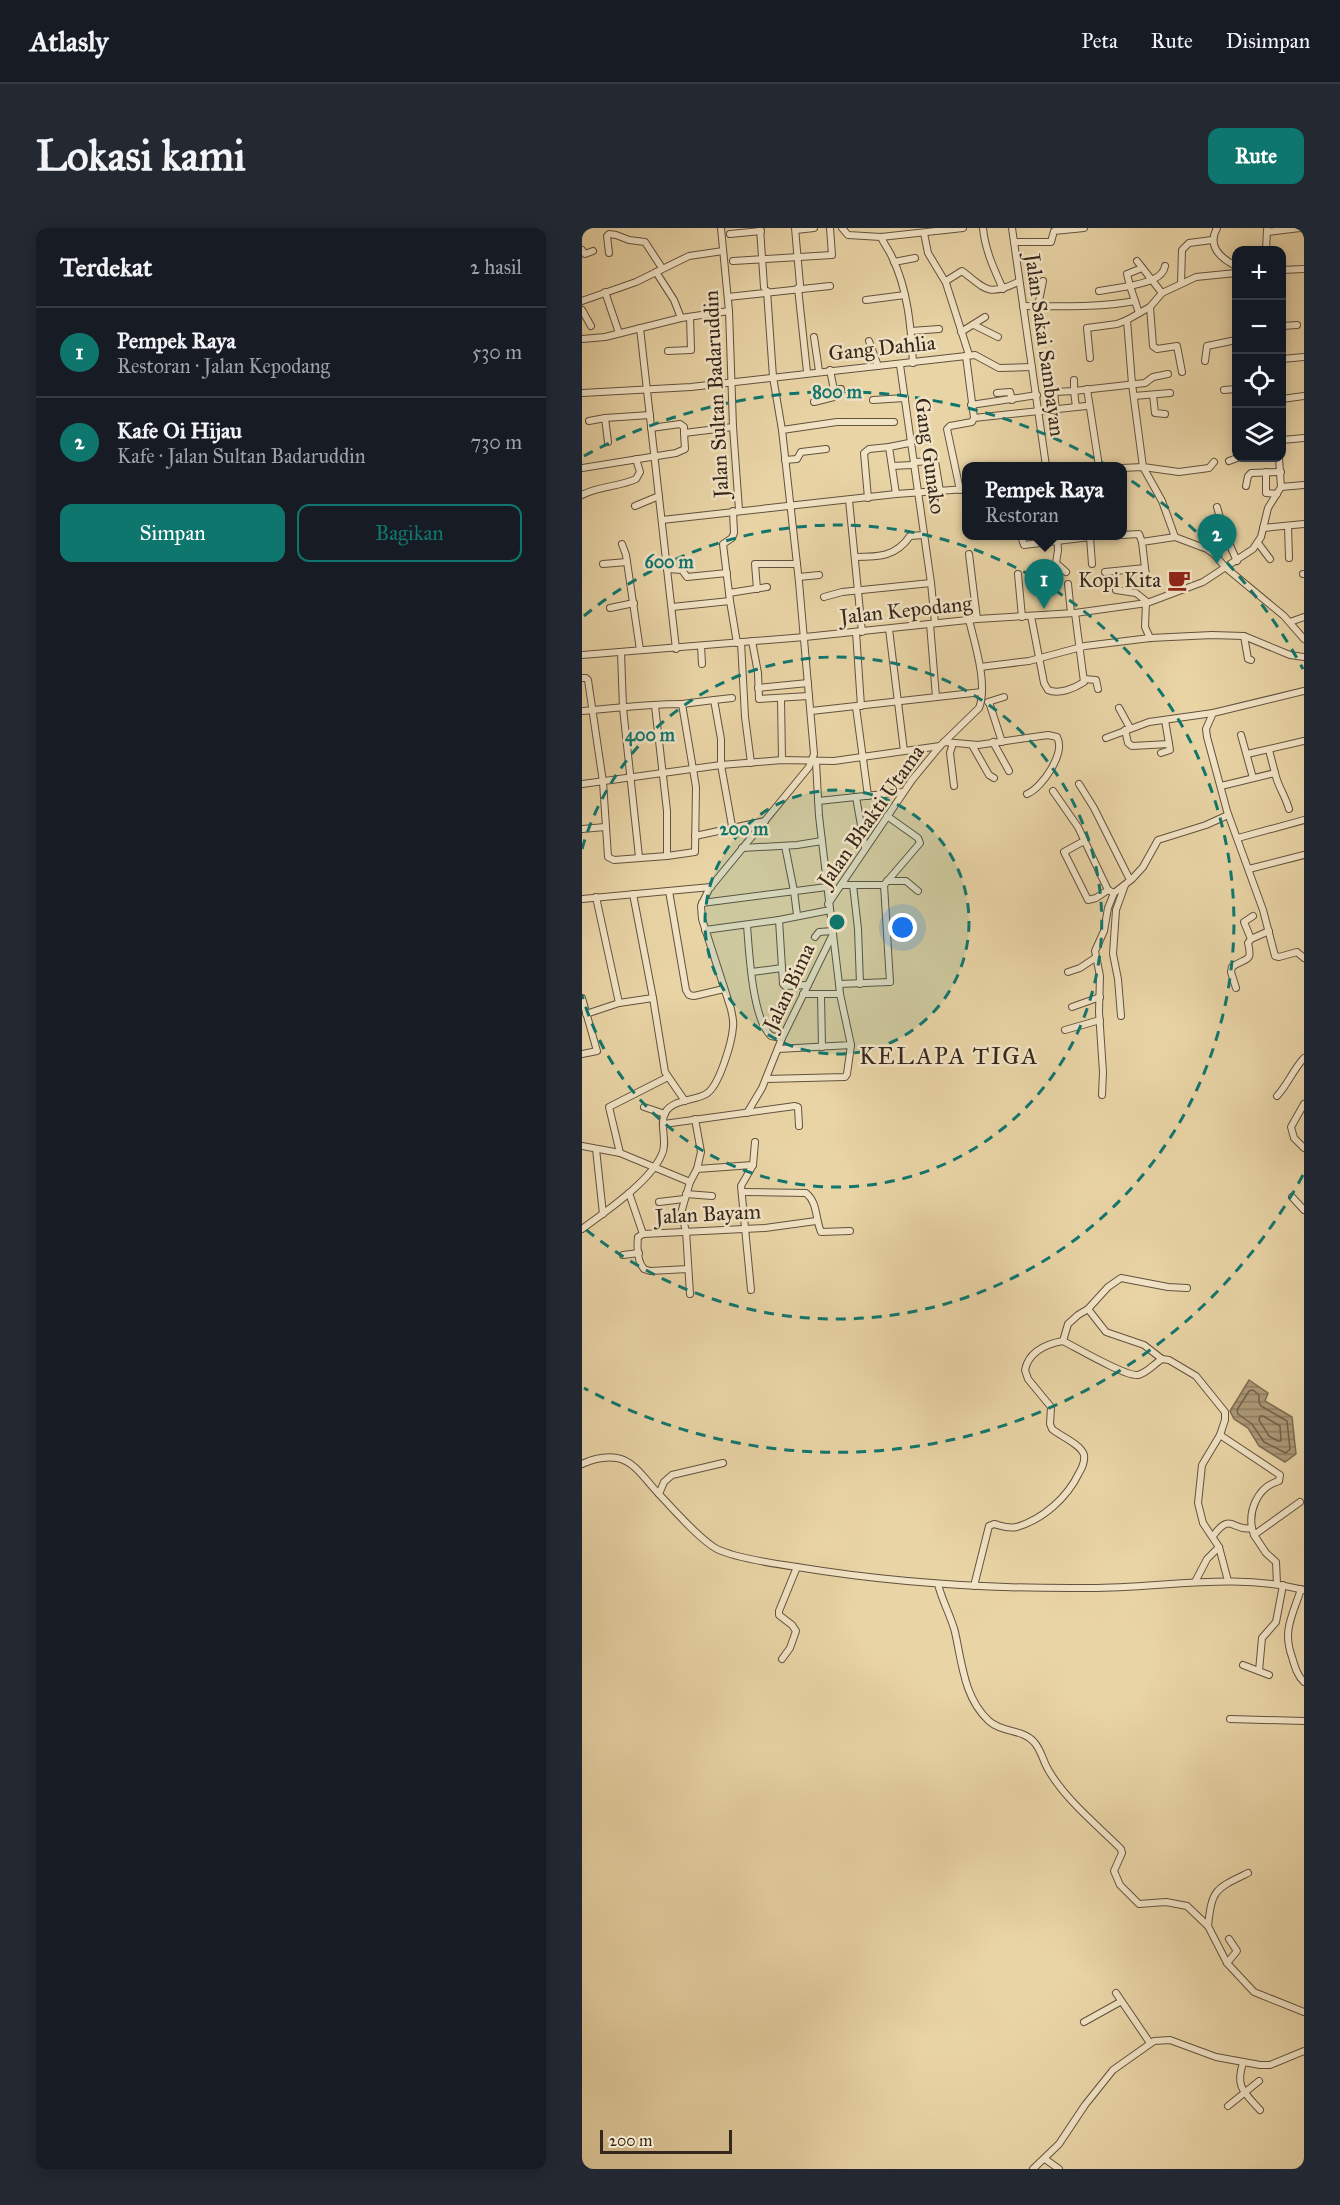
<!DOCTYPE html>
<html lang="id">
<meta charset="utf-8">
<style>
:root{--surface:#171b24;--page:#242831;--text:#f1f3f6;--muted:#9ea1a6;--line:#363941;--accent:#0f766e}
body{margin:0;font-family:"IM FELL Great Primer",serif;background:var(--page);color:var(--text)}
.controls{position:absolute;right:18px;top:18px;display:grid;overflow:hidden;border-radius:12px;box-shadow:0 3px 15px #0003}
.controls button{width:54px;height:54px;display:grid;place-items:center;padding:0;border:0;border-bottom:2px solid var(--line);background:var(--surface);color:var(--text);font:30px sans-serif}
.scale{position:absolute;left:18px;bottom:15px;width:132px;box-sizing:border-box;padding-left:6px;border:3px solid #35271c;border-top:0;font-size:16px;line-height:21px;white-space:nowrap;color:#35271c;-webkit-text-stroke:4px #f1e3c5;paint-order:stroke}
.you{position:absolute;left:321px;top:700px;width:21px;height:21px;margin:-15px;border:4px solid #fff;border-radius:50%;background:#1a73e8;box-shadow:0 0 0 9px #1a73e833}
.badge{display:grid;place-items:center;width:39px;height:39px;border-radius:50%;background:var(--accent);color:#fff;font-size:20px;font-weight:700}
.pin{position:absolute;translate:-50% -50px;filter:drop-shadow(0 2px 3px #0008)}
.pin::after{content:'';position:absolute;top:32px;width:21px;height:18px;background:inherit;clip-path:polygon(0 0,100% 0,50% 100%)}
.popup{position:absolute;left:380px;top:234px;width:165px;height:78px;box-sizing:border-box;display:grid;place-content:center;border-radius:12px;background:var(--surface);filter:drop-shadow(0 2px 4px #0005);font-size:20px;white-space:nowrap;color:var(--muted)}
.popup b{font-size:22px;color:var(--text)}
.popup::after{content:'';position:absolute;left:50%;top:100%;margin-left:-12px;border:12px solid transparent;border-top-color:var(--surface)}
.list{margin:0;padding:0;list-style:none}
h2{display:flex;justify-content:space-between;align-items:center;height:78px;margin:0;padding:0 24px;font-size:26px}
h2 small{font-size:20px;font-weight:400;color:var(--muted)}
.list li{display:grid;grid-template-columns:39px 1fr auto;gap:18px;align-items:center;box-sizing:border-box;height:90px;padding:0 24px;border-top:2px solid var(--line)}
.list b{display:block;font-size:22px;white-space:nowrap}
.list p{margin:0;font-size:20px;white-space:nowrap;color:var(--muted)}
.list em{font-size:20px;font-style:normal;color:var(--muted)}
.actions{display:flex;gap:12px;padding:18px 24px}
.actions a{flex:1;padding:14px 0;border:2px solid var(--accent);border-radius:12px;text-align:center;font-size:21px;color:var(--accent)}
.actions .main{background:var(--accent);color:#fff}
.icon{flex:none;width:33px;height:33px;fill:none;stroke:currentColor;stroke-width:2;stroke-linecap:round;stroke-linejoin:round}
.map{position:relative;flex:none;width:722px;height:1941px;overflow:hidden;border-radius:12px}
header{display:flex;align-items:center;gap:36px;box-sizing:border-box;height:84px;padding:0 30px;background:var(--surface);border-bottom:2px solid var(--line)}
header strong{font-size:28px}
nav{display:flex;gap:33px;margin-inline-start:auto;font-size:21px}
.intro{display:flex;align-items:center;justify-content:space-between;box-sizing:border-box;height:144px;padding:0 36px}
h1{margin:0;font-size:42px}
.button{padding:15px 27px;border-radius:12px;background:var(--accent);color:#fff;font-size:21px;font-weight:700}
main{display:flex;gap:36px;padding:0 36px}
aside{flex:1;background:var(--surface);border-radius:12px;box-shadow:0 3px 15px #0003}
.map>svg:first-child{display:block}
</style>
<header>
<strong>Atlasly</strong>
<nav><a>Peta</a><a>Rute</a><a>Disimpan</a></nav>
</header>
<div class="intro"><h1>Lokasi kami</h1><a class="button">Rute</a></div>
<main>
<aside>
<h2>Terdekat<small>2 hasil</small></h2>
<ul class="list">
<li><span class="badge">1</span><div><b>Pempek Raya</b><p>Restoran · Jalan Kepodang</p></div><em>530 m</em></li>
<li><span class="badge">2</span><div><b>Kafe Oi Hijau</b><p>Kafe · Jalan Sultan Badaruddin</p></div><em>730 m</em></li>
</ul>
<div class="actions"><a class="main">Simpan</a><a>Bagikan</a></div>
</aside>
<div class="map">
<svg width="722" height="1941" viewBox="0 0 722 1941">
<defs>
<pattern id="water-rules" width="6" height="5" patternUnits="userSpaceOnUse" patternTransform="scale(1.5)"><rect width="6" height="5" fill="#ac9977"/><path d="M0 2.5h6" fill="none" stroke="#8d7d61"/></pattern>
</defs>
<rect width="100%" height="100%" fill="#e9d4a6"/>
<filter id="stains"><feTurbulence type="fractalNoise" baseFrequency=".00333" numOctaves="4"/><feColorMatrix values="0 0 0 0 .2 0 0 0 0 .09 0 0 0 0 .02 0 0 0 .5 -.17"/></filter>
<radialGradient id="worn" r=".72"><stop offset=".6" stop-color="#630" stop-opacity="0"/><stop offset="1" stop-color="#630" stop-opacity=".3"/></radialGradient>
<polygon fill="url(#water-rules)" stroke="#7c6b53" stroke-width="1.5" points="667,1152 686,1165 683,1173 710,1189 714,1226 703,1234 677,1218 666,1200 652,1191 648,1183"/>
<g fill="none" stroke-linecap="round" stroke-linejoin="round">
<g stroke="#70604a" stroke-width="1.5">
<polygon points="671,1162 677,1167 677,1174 679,1178 705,1193 708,1221 704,1225 682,1214 670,1196 656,1186 655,1182 667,1163"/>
<polygon points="678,1188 681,1188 698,1198 699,1213 696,1213 687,1208 677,1192"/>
</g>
<g stroke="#62523e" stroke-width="8">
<g id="minor">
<polyline points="139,0 147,83 151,199 157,282"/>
<polyline points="178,0 182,59"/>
<polyline points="213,0 218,57"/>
<polyline points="260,0 266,7 299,9 381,0"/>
<path d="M 401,0 C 403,22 412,41 421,61"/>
<polyline points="430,0 464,238"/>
<path d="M 635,0 C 625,18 638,30 654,38"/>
<polyline points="214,2 232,0"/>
<polyline points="685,4 718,0"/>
<polyline points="342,5 346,25 364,55 387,127"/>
<polyline points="148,6 179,3"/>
<path d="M 299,9 C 302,16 307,22 310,29 C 326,62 329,99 331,135"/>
<polyline points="432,14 469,14 472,3 502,0"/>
<polyline points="0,22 3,26 11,23"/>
<polyline points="684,22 685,2"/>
<polyline points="27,25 25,8 27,6 34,7 47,12 63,14 80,40"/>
<polyline points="151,33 250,27 248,0"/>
<polyline points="555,33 580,65 568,79 545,92 550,156 561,239 597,244 627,240 632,234"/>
<polyline points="312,34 333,30"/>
<path d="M 560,40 L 545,46 L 548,58 C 560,55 581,52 583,38"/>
<polyline points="700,42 722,41"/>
<polyline points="74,44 92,72 99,90"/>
<path d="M 364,53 L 380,43 C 404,61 405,69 436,54"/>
<polyline points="599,55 600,22 607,15 630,12"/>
<polyline points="216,60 225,144"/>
<polyline points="517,63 548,58 553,73"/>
<polyline points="23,64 37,105"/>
<polyline points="580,65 614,49 654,45"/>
<polyline points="146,69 248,58"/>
<polyline points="284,72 323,67"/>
<polyline points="0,73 54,54 107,28 141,23"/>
<path d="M 441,78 C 479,78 515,80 553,73 L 557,85"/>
<polyline points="456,78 461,53"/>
<polyline points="568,79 571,118 575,121 595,118 600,144"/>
<polyline points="0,82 9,98"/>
<polyline points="392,97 416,109"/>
<polyline points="700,98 715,97"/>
<polyline points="58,100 94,421"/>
<polyline points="329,103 357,101"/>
<polyline points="379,104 403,89"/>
<polyline points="232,109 237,143"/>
<polyline points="0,111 23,109 99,90 147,83"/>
<polyline points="287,113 296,138"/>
<polyline points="86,123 109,122 108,89"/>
<polyline points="508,130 505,100 535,96 545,92"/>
<polyline points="700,131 722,129"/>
<polyline points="623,133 625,118 654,112"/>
<polyline points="318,137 349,355 353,395"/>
<polyline points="248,142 252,162 259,161"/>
<polyline points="505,161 517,238"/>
<polyline points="642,162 654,161"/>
<polyline points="0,165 109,159 393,127 417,140 450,139"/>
<polyline points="415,165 428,164 430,172"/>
<polyline points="571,167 573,185 583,186"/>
<polyline points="552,168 588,165"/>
<polyline points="700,171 722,168"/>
<polyline points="291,172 323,170"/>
<polyline points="232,174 252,169 252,162"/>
<polyline points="389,177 455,167"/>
<polyline points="494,179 492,163 563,155 571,149 586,146"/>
<polyline points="474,182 472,164 492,163 492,152"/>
<polyline points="23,190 26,214"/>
<polyline points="392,190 504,178"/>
<polyline points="7,193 23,190 68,187"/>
<polyline points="69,200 98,196 102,199 102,205"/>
<polyline points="200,202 255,194 312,194"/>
<polyline points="700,212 722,210"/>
<polyline points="203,232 215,231 219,224 244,221"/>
<polyline points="647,233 655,230"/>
<polyline points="332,234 353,233 358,263"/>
<polyline points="310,238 330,237"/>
<polyline points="0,240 94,225 103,221 102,205 151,199"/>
<polyline points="540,240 561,239 580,273 593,309 625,321 632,326 643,339 702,388 722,411"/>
<polyline points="684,244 684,265 695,266"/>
<polyline points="664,258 666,248 669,245 699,244"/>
<polyline points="699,259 722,257"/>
<polyline points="378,262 365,201 368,198 390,194 392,190 384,128"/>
<polyline points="314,266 307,219 327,215"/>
<path d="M 0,267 C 16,258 37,259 54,251 L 58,244 L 54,231"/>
<polyline points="286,270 282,225 287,221 307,219"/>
<polyline points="267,272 280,404"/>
<polyline points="53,278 77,268"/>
<polyline points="635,279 642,304 655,333"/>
<polyline points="151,283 152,305 150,310 141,316 148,373 155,415"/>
<polyline points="80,292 314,266 384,261"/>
<polyline points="706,298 707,330"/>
<polyline points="681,300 722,296"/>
<polyline points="540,307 557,306 560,314"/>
<polyline points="439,308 442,317 508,309 510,336"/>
<polyline points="475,308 476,322 474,335 484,344"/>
<polyline points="508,308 532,308"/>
<polyline points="676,315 688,331"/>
<polyline points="40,316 44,327 58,422"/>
<polyline points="387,326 395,391"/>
<path d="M 273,329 C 296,329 314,329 328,308 L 342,307"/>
<polyline points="21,336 45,334"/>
<polyline points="563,340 565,353"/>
<polyline points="85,341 100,342 105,349 145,345"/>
<polyline points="523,344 563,340 560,314 593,309"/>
<polyline points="436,346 440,389"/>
<polyline points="721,346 722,346"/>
<polyline points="217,349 237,347"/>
<polyline points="486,356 489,385"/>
<polyline points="175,361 173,336 215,336"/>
<polyline points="534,362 554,365 564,373 563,399 568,410"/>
<polyline points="147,365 185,359"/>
<polyline points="242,369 260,364 349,355"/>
<polyline points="90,379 148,373"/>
<polyline points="28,380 52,375"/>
<path d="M 449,388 L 462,455 L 466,462 C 477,467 493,460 502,454 L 493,385"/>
<polyline points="708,394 722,389"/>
<polyline points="348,396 354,469"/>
<polyline points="307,401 322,523"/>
<polyline points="274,404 279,478"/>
<polyline points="662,408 666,431 669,432"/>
<polyline points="170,413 176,445 177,471 227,468"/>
<polyline points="159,414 163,489 169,535"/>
<polyline points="119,418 120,436"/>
<polyline points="39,424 41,480 57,629"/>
<polyline points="0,427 223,409 395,391 493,385 565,375 621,354 671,321 679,309 686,280 699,259 697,230"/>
<polyline points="398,439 447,433 503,418 568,410 630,407 662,408 708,427 722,429"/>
<path d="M 0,450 L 4,450 L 6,452 L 21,554 L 26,629 L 32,632 L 85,628 L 113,624 L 114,559 L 100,476 C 67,476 33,480 0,483"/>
<polyline points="502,451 514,452 516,461"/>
<polyline points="176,460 226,455"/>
<polyline points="722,463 631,485 624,501 625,509 645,583 681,682 693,728 697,729 715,724 722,730"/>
<polyline points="199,471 200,532"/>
<polyline points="132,472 150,470"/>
<polyline points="406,474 422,469"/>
<polyline points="407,474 420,514"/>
<polyline points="100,476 132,472 139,511 139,537 150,598"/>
<polyline points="73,478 85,583 85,628"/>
<polyline points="274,479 286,568"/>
<polyline points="537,480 548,500"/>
<polyline points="229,483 400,464"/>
<polyline points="543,502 546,515 550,518 587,516 583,492"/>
<polyline points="659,507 671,550"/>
<polyline points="524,510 567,494 631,485"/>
<path d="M 362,514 L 396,517 L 466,507 L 475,509 C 484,525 460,560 445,566"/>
<polyline points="411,514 427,543"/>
<polyline points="371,515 368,525 372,558"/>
<polyline points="390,517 407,547 412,550"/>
<polyline points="687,522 693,545"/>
<polyline points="579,525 588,522 587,516"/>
<polyline points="665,526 722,513"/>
<polyline points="0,556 139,537 200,532 252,533 358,518"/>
<polyline points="497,556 512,580 548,652"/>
<path d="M 639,558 L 693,545 C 696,559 703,567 707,581"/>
<polyline points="471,563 496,599 526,662 532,665"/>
<polyline points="274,569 283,620"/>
<polyline points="236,573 321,564"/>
<polyline points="0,601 23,599"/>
<polyline points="113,608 183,593"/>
<polyline points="656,610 722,592"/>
<polyline points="502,613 482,624 506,672 514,670 526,662"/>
<polyline points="203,618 212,663 215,687"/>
<polyline points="160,620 215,617 240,613"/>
<polyline points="667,641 722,627"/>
<polyline points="305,653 324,653 336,663"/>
<polyline points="260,657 302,657 338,615 336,610 305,588"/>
<polyline points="271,657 276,701 278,756"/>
<polyline points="87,663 104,762 107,767 112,768 142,761"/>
<polyline points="14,669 37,775"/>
<polyline points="0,671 129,659"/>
<polyline points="120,675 245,659"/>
<path d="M 246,676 L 330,552 L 358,518 L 397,480 C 406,457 393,416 387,392"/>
<polyline points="197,692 201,756 203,758 226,757"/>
<path d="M 165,697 C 167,722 170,791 189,808 L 200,810"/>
<polyline points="123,702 197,692 248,682"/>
<polyline points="251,706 257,756"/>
<polyline points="233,709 237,704 251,703"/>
<polyline points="669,711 662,694 671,688"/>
<polyline points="170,744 200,740"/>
<polyline points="486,744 498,740 513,730"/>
<path d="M 654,760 L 649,744 L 650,739 C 664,729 671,735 666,715 L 669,711 L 687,703"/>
<polyline points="221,766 258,766 257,756 308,754 302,657"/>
<polyline points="239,767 240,819"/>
<polyline points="0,770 15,823 0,826"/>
<polyline points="71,770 83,844 103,873"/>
<polyline points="490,779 518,769"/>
<polyline points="4,786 37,775 71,770 51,666"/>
<polyline points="539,788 536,751 531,726 534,682 543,657"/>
<polyline points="483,802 518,792"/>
<polyline points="196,821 269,817 258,766"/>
<polyline points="184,851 263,849 265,846 269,817"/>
<polyline points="520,867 521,844 517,784 518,748 513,723 522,703 526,680 532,665 550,651 561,639 576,612 624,597 646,587"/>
<path d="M 695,868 C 706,856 711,842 722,830"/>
<polyline points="722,876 709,899 712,910 722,920"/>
<polyline points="62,879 83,886"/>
<polyline points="165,885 180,860 200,810 251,706 237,588 234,534"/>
<polyline points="113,891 119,924 115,941"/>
<polyline points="82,896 213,878 216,879 217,898"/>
<polyline points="0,918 38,925 108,954"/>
<polyline points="14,921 21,986"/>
<polyline points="38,925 27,879 86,849"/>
<path d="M 160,964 L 224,965 C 236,975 233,990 239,1004 L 268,1003"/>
<polyline points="47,965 61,1006 183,1000 234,993"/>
<polyline points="104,966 130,968"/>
<polyline points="710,969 722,982"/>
<polyline points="77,974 102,971"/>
<path d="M 0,1001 C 23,984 69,953 80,926 C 86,914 77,897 83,885 C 90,871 113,873 124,866 C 137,859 150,814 151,799 C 152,793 150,787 149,781 L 120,691 L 119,678 L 127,661 L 227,539 L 232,526 L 217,354 L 200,202 L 191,149 L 185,63"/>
<path d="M 61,1006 L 56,1009 C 55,1019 55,1033 62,1041 L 68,1043 L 106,1041"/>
<polyline points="41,1027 57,1025"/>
<path d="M 605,1060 L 586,1059 L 539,1050 L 526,1059 L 506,1081 L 496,1087 L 486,1096 L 481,1113 C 495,1120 544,1149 556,1147 C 565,1145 572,1136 580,1131 L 587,1132 L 614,1148 L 643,1184 L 643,1192 L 638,1207 L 620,1237 L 616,1275 L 621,1295 L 637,1319 L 646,1353"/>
<polyline points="169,1062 159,958 171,937 173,914"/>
<polyline points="108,1066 104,1003 99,985 108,954 115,941 171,937"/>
<polyline points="506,1081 524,1104 562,1117 580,1131"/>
<path d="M 638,1207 L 698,1247 L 697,1253 C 675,1259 664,1285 672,1307 L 718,1274"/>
<path d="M 0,1236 C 11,1231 23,1228 35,1230 C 53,1233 64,1253 76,1265 C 90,1280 118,1312 135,1321 C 153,1330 194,1336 215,1339 C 312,1355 411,1361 509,1360 C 580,1360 653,1344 722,1362"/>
<polyline points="77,1266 82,1254 90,1247 141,1235"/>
<polyline points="672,1307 684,1325 694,1334 695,1356"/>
<path d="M 631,1308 C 649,1283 651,1304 669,1300"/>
<polyline points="613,1354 625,1331 637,1319"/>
<path d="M 356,1356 C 360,1373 369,1388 373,1404 C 380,1435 382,1470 407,1493 C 420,1505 441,1501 452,1514 C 460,1523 461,1534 467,1543 C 484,1572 515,1597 539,1621 L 540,1625 L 532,1643 L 538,1657 L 557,1676 L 584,1674 L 605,1678 L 626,1698 L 645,1735 L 672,1764 L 722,1784"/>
<path d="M 392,1358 L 407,1298 L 412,1296 C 420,1298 426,1301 435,1299 C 461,1291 485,1270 497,1245 C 500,1240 503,1234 502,1227 C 499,1216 478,1208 470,1201 L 468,1196 L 469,1179 L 446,1151 L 443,1142 C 447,1123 464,1116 481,1113"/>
<path d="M 719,1361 C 711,1387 700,1402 710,1429 C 713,1439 715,1447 722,1454"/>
<polyline points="200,1431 208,1420 214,1403 210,1397 197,1387 197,1383 215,1339"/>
<polyline points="661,1437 687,1447"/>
<polyline points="677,1443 680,1410 694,1394 701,1357"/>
<polyline points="648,1491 722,1493"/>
<path d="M 626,1698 C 630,1661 633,1661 666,1645"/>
<polyline points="645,1735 655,1723 647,1711"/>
<polyline points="534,1765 568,1815"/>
<polyline points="502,1794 538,1774"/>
<path d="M 661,1835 C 653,1859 662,1864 678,1882"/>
<polyline points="646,1878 677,1853"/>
<polyline points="463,1931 477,1941"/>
<polyline points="451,1941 477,1916 503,1877 531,1842 572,1813 588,1812 634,1829 678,1837 688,1837 722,1823"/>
</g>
</g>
<use href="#minor" stroke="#f1e3c5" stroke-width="6"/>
</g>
<circle cx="255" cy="694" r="132" fill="#0f766e" fill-opacity=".12"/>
<g fill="none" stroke="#0f766e" stroke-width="3" stroke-dasharray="10 8">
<circle cx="255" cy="694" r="132"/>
<path d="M0 621A265 265 0 1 1 0 767"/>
<path d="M2 388A397 397 0 1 1 2 1000"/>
<path d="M721 947A530 530 0 0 1 2 1160M2 228A530 530 0 0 1 721 441"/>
</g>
<defs>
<g id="cafe-bare" transform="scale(1.8)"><path d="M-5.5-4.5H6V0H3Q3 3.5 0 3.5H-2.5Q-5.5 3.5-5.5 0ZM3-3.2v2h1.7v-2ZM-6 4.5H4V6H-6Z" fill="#8f2418" stroke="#f1e3c5" stroke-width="2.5" paint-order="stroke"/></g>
</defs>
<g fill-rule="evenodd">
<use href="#cafe-bare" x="597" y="352"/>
</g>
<g text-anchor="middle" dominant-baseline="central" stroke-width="5" stroke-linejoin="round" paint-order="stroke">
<g font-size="21" fill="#35271c" stroke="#f1e3c5">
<text transform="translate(463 117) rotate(82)">Jalan Sakai Sambayan</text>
<text transform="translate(300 120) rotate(-6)">Gang Dahlia</text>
<text transform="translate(134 166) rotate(-93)">Jalan Sultan Badaruddin</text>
<text transform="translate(348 228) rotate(82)">Gang Gunako</text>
<text transform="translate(324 382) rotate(-6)">Jalan Kepodang</text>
<text transform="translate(289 588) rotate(-55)">Jalan Bhakti Utama</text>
<text transform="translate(207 759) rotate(-65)">Jalan Bima</text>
<text transform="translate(126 986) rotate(-3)">Jalan Bayam</text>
</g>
<g font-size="21" fill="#35271c" stroke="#f1e3c5" text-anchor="end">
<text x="579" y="352">Kopi Kita</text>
</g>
<g font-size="24" letter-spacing="1.5" fill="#35271c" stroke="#f1e3c5">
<text x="367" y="828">KELAPA TIGA</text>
</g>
</g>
<circle cx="255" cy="694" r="9" fill="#0f766e" stroke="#f1e3c5" stroke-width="3"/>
<g font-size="18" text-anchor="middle" font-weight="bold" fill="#0f766e" stroke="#f1e3c5" stroke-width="5" stroke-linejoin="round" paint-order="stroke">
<text x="255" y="170">800 m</text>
<text x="87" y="340">600 m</text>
<text x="68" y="513">400 m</text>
<text x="162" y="607">200 m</text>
</g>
<rect width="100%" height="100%" filter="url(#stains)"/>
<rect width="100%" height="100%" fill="url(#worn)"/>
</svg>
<div class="controls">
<button>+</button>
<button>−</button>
<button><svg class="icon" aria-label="locate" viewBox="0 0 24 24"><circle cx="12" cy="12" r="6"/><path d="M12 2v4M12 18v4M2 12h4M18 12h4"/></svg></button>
<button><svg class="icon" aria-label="layers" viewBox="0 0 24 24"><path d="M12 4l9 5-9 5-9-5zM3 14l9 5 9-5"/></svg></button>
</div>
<div class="scale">200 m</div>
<div class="you"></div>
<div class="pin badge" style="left:462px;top:381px">1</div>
<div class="popup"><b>Pempek Raya</b>Restoran</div>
<div class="pin badge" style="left:635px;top:336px">2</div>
</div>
</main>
